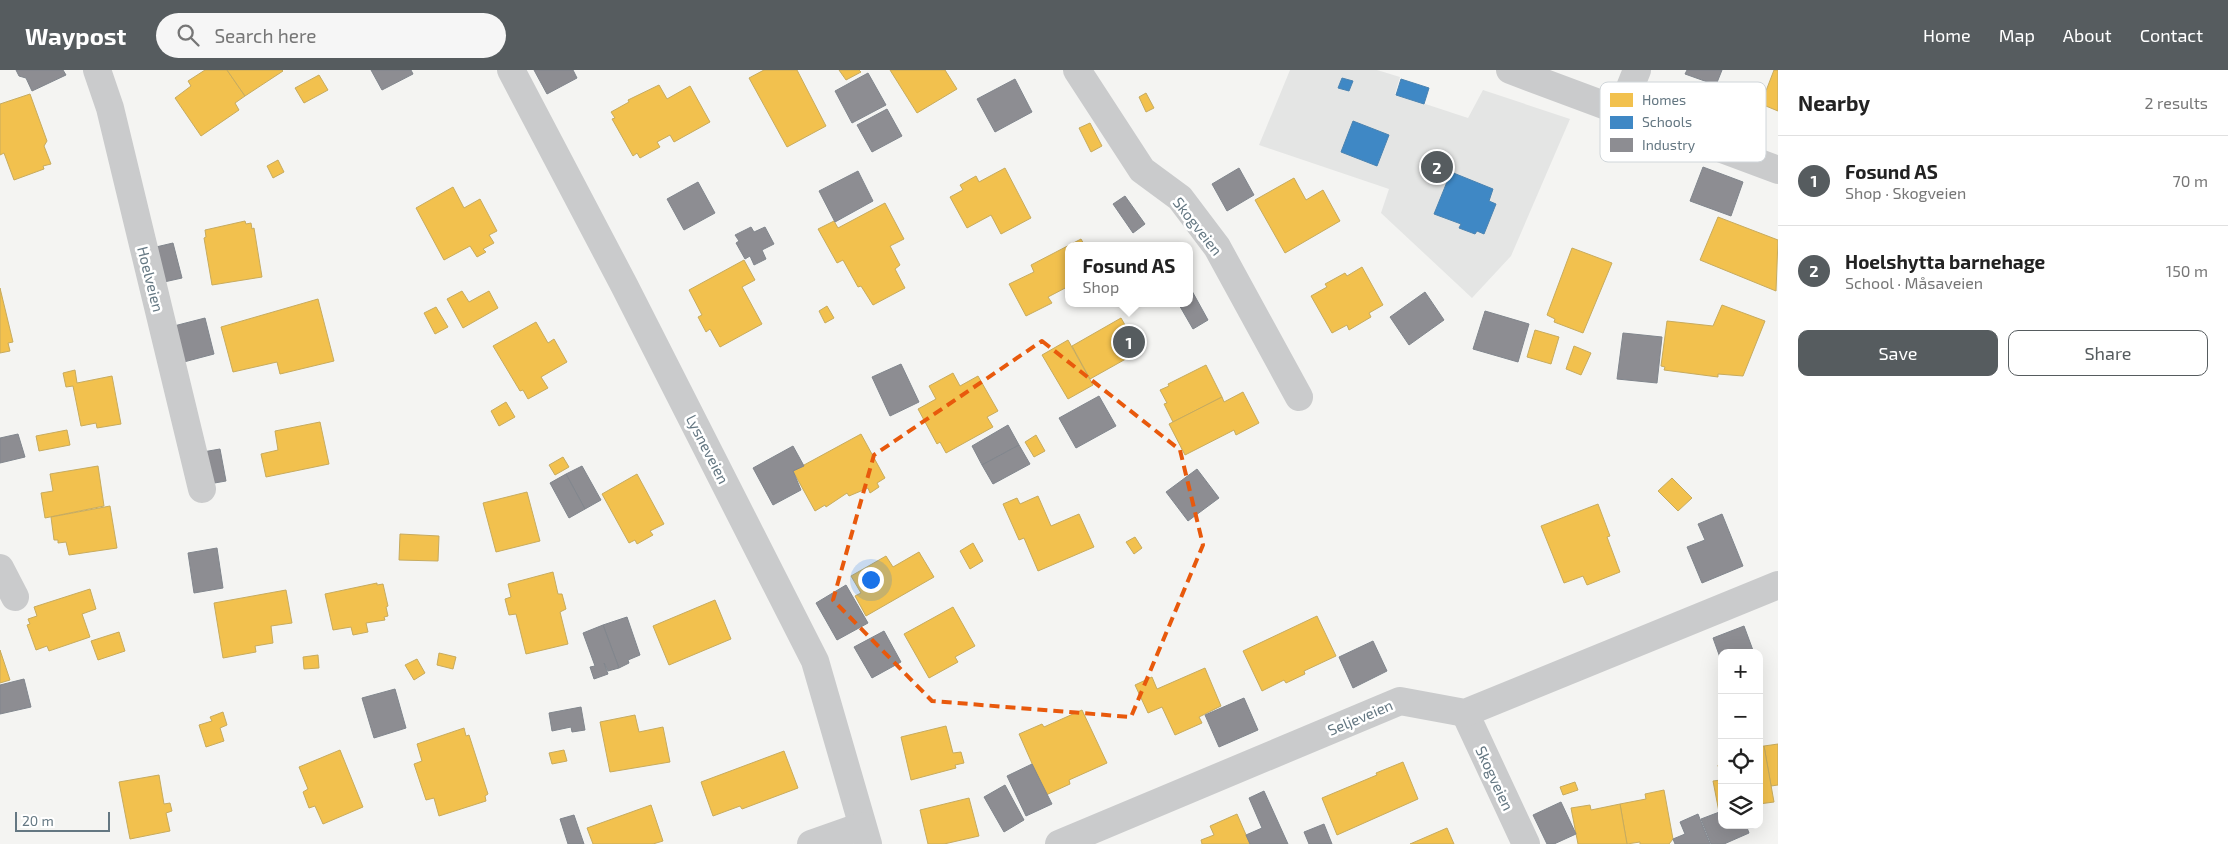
<!DOCTYPE html>
<meta charset="utf-8">
<style>
:root{--surface:#fff;--page:#f6f6f6;--text:#222;--muted:#767676;--line:#e0e0e0;--accent:#565c5f}
body{margin:0;font-family:"Exo 2",sans-serif;background:var(--page);color:var(--text)}
.controls{position:absolute;right:15px;bottom:15px;display:grid;overflow:hidden;border-radius:10px;box-shadow:0 5px 20px #0002}
.controls button{width:45px;height:45px;display:grid;place-items:center;padding:0;border:0;border-bottom:1px solid var(--line);background:var(--surface);color:var(--text);font:25px sans-serif}
.scale{position:absolute;left:15px;bottom:12px;width:95px;box-sizing:border-box;padding-left:5px;border:2px solid #647782;border-top:0;font-size:14px;line-height:18px;white-space:nowrap;color:#647782;-webkit-text-stroke:4px #fff;paint-order:stroke}
.you{position:absolute;left:870px;top:509px;width:18px;height:18px;margin:-12px;border:4px solid #fff;border-radius:50%;background:#1a73e8;box-shadow:0 0 0 8px #1a73e833}
.badge{display:grid;place-items:center;width:32px;height:32px;border-radius:50%;background:var(--accent);color:#fff;font-size:16px;font-weight:700}
.pin{position:absolute;translate:-50% -50%;border:2px solid #fff;box-shadow:0 1px 5px #0006}
.popup{position:absolute;left:1065px;top:172px;width:128px;height:65px;box-sizing:border-box;display:grid;place-content:center;border-radius:10px;background:var(--surface);filter:drop-shadow(0 1px 4px #0005);font-size:16px;white-space:nowrap;color:var(--muted)}
.popup b{font-size:19px;color:var(--text)}
.popup::after{content:'';position:absolute;left:50%;top:100%;margin-left:-10px;border:10px solid transparent;border-top-color:var(--surface)}
.list{margin:0;padding:0;list-style:none}
h2{display:flex;justify-content:space-between;align-items:center;height:65px;margin:0;padding:0 20px;font-size:21px}
h2 small{font-size:16px;font-weight:400;color:var(--muted)}
.list li{display:grid;grid-template-columns:32px 1fr auto;gap:15px;align-items:center;box-sizing:border-box;height:90px;padding:0 20px;border-top:1px solid var(--line)}
.list b{display:block;font-size:19px;white-space:nowrap}
.list p{margin:0;font-size:16px;white-space:nowrap;color:var(--muted)}
.list em{font-size:16px;font-style:normal;color:var(--muted)}
.actions{display:flex;gap:10px;padding:15px 20px}
.actions a{flex:1;padding:11px 0;border:1px solid var(--accent);border-radius:10px;text-align:center;font-size:18px;color:var(--accent)}
.actions .main{background:var(--accent);color:#fff}
.icon{flex:none;width:28px;height:28px;fill:none;stroke:currentColor;stroke-width:2;stroke-linecap:round;stroke-linejoin:round}
.map{position:relative;flex:none;width:1778px;height:774px;overflow:hidden}
header{display:flex;align-items:center;gap:30px;box-sizing:border-box;height:70px;padding:0 25px;background:var(--accent);color:#fff}
header strong{font-size:24px}
nav{display:flex;gap:28px;margin-inline-start:auto;font-size:18px}
.search{width:350px;height:45px;background:var(--page);display:flex;align-items:center;gap:12px;box-sizing:border-box;padding:0 18px;border-radius:28px;color:var(--muted);font-size:19px}
main{display:flex}
aside{flex:1;background:var(--surface)}
.map>svg:first-child{display:block}
</style>
<header>
<strong>Waypost</strong>
<div class="search"><svg class="icon" aria-label="search" viewBox="0 0 24 24"><circle cx="10" cy="10" r="6"/><path d="M15 15l6 6"/></svg>Search here</div>
<nav><a>Home</a><a>Map</a><a>About</a><a>Contact</a></nav>
</header>
<main>
<div class="map">
<svg width="1778" height="774" viewBox="0 0 1778 774">
<rect width="100%" height="100%" fill="#f4f4f2"/>
<polygon fill="#e4e5e4" points="1290,0 1377,0 1400,7 1395,24 1468,48 1483,20 1570,49 1511,186 1472,228 1381,143 1389,119 1259,75"/>
<g fill="#f2c14e" stroke="#c7ab5e">
<polygon points="205,0 227,0 245,26 235,33 239,40 201,66 175,28 191,16 188,11"/>
<polygon points="227,0 282,0 283,1 245,26"/>
<polygon points="764,0 797,0 826,56 787,77 749,8"/>
<polygon points="839,0 859,0 861,2 846,10"/>
<polygon points="890,0 945,0 957,19 917,43"/>
<polygon points="1774,0 1778,0 1778,41 1761,34"/>
<polygon points="319,5 328,20 304,33 295,18"/>
<polygon points="659,15 667,29 690,16 710,52 674,72 670,65 657,72 660,77 640,88 637,83 633,86 612,49 615,48 611,42 629,32 628,30"/>
<polygon points="1146,23 1154,38 1146,42 1139,27"/>
<polygon points="30,24 47,71 44,76 51,94 43,96 44,99 14,110 4,83 0,85 0,34"/>
<polygon points="1090,53 1102,76 1091,82 1079,58"/>
<polygon points="278,90 284,102 273,108 267,96"/>
<polygon points="1005,98 1031,148 1001,164 991,145 967,158 950,127 963,120 960,115 976,106 979,112"/>
<polygon points="1294,108 1306,130 1323,120 1340,151 1285,183 1255,130"/>
<polygon points="453,117 464,138 480,129 497,161 489,165 494,173 483,179 486,182 477,187 470,176 444,190 416,138"/>
<polygon points="885,133 904,169 890,176 900,195 895,199 905,218 873,235 861,216 858,217 843,190 837,193 818,159 834,151 838,158"/>
<polygon points="1718,147 1778,170 1776,221 1700,190"/>
<polygon points="245,151 246,154 251,153 252,159 254,158 262,207 212,215 204,168 206,167 205,160"/>
<polygon points="1081,169 1085,176 1069,176 1069,216 1048,227 1052,233 1026,246 1009,214 1034,202 1031,195"/>
<polygon points="1572,178 1612,193 1583,263 1554,252 1555,249 1547,245"/>
<polygon points="744,190 755,210 742,217 762,254 720,277 710,259 706,262 698,247 702,245 689,220"/>
<polygon points="1362,197 1383,235 1369,243 1371,247 1349,260 1347,255 1332,263 1311,226 1327,217 1325,214 1345,203 1347,206"/>
<polygon points="0,218 13,272 8,273 10,281 0,283"/>
<polygon points="462,221 469,232 489,221 498,238 463,258 447,229"/>
<polygon points="318,229 334,291 280,304 277,292 233,302 221,257"/>
<polygon points="1722,235 1765,251 1743,306 1718,304 1718,307 1664,300 1665,297 1661,296 1667,251 1713,256"/>
<polygon points="827,236 834,248 825,253 819,241"/>
<polygon points="436,237 448,257 435,264 424,243"/>
<polygon points="1121,248 1140,281 1090,309 1072,276"/>
<polygon points="536,252 548,273 554,269 567,292 541,307 548,318 528,329 523,320 520,321 493,276"/>
<polygon points="1535,260 1559,267 1551,294 1527,287"/>
<polygon points="1068,270 1093,315 1068,329 1042,285"/>
<polygon points="1574,276 1591,283 1581,305 1566,299"/>
<polygon points="1206,295 1222,327 1173,352 1164,334 1167,333 1160,320 1169,316 1168,314"/>
<polygon points="75,300 77,313 112,306 121,354 97,358 96,353 81,356 73,316 66,317 63,303"/>
<polygon points="953,303 960,316 978,306 998,341 987,347 993,357 946,383 940,372 937,374 918,339 936,329 929,316"/>
<polygon points="1243,322 1259,353 1236,365 1234,360 1185,385 1169,354 1222,327 1224,332"/>
<polygon points="506,332 515,347 499,356 491,341"/>
<polygon points="320,352 329,394 266,407 261,384 278,380 275,361"/>
<polygon points="67,360 70,375 39,381 36,366"/>
<polygon points="861,364 885,408 877,413 879,417 870,423 868,418 849,426 847,423 826,437 825,435 815,441 793,401"/>
<polygon points="1036,365 1045,381 1034,387 1025,372"/>
<polygon points="563,387 569,397 555,405 549,395"/>
<polygon points="98,396 104,436 45,448 41,423 53,421 50,404"/>
<polygon points="637,404 664,454 650,461 653,465 637,474 635,470 629,473 602,424"/>
<polygon points="1672,408 1692,428 1678,441 1658,421"/>
<polygon points="527,422 540,471 496,482 483,433"/>
<polygon points="1038,426 1051,456 1079,444 1094,477 1038,501 1024,468 1019,470 1003,434 1017,428 1020,434"/>
<polygon points="1598,434 1610,466 1607,467 1620,502 1587,515 1583,506 1564,513 1541,456"/>
<polygon points="110,436 117,478 69,485 66,472 58,473 58,470 54,470 51,447"/>
<polygon points="400,464 439,466 438,491 399,490"/>
<polygon points="1135,467 1142,478 1134,484 1126,472"/>
<polygon points="973,473 983,491 970,499 960,481"/>
<polygon points="919,482 934,507 866,546 855,526 861,523 851,506 886,486 893,497"/>
<polygon points="553,502 558,524 562,524 566,539 560,542 568,574 526,584 516,544 509,545 505,529 511,527 508,514"/>
<polygon points="377,513 377,515 383,514 388,536 386,537 388,546 384,547 385,550 366,553 368,562 353,565 351,557 333,560 325,524"/>
<polygon points="90,519 96,539 82,544 90,567 49,581 47,576 36,580 27,555 30,554 28,549 37,546 34,537"/>
<polygon points="286,520 292,553 271,556 273,573 255,576 256,582 223,588 214,533"/>
<polygon points="715,530 731,569 669,595 653,556"/>
<polygon points="953,537 975,576 955,587 958,592 929,608 904,564"/>
<polygon points="1317,546 1336,586 1304,601 1305,604 1286,613 1284,610 1262,621 1243,581"/>
<polygon points="119,562 125,581 98,590 91,571"/>
<polygon points="0,580 10,610 0,613"/>
<polygon points="439,583 456,587 453,599 437,595"/>
<polygon points="318,585 319,598 304,599 303,587"/>
<polygon points="417,589 425,603 414,610 405,595"/>
<polygon points="1205,598 1221,636 1199,647 1202,653 1175,665 1162,637 1148,643 1135,615 1152,607 1157,619"/>
<polygon points="1082,640 1107,693 1069,710 1070,714 1046,725 1019,664 1042,654 1044,657"/>
<polygon points="223,642 227,655 220,658 224,671 206,677 199,655 212,651 210,647"/>
<polygon points="635,645 639,662 663,657 670,692 610,702 600,652"/>
<polygon points="946,656 953,683 961,682 964,693 955,695 956,698 911,710 901,667"/>
<polygon points="464,658 466,666 469,665 488,724 485,726 486,731 439,746 434,728 426,730 414,694 422,691 417,674"/>
<polygon points="1778,674 1778,715 1771,716 1764,676"/>
<polygon points="1764,676 1774,732 1759,734 1759,677"/>
<polygon points="340,680 363,737 323,754 315,736 309,738 303,722 308,719 299,697"/>
<polygon points="564,680 567,691 552,694 549,683"/>
<polygon points="784,681 798,718 742,739 740,736 713,746 701,712"/>
<polygon points="1403,692 1418,729 1337,765 1322,728 1377,705 1376,703"/>
<polygon points="1722,694 1722,741 1719,742 1713,711 1721,710 1718,695"/>
<polygon points="159,705 164,734 170,733 172,741 166,743 170,761 130,769 119,712"/>
<polygon points="1575,712 1578,720 1563,725 1560,717"/>
<polygon points="1664,720 1673,769 1669,774 1640,774 1640,772 1627,774 1620,734 1646,729 1645,724"/>
<polygon points="969,728 979,766 944,774 928,774 920,740"/>
<polygon points="1620,734 1627,774 1578,774 1571,738 1590,735 1591,740"/>
<polygon points="651,735 663,771 653,774 593,774 587,758"/>
<polygon points="1237,744 1250,774 1202,774 1201,770 1214,765 1210,756"/>
<polygon points="1447,758 1454,774 1410,774"/>
</g>
<g fill="#3f88c5" stroke="#4a83b1">
<polygon points="1342,8 1353,11 1349,21 1338,18"/>
<polygon points="1401,9 1429,18 1424,34 1396,25"/>
<polygon points="1353,51 1389,65 1377,96 1341,82"/>
<polygon points="1451,102 1493,119 1489,131 1496,134 1484,164 1477,161 1475,164 1459,158 1461,154 1434,144"/>
</g>
<g fill="#8d8d92" stroke="#81868d">
<polygon points="16,0 63,0 66,5 32,21 26,8 19,6"/>
<polygon points="371,0 411,0 413,4 382,20"/>
<polygon points="534,0 573,0 577,8 547,24"/>
<polygon points="1687,0 1722,0 1716,15 1685,4"/>
<polygon points="868,3 886,35 852,53 835,21"/>
<polygon points="1015,9 1032,42 995,62 977,29"/>
<polygon points="887,39 902,66 872,82 857,55"/>
<polygon points="1703,97 1743,112 1731,146 1690,131"/>
<polygon points="1239,98 1254,125 1227,141 1212,114"/>
<polygon points="858,101 873,131 835,152 819,121"/>
<polygon points="698,112 715,143 684,160 667,129"/>
<polygon points="1125,126 1145,154 1133,163 1113,134"/>
<polygon points="751,157 754,162 765,157 774,174 762,180 766,189 754,195 750,186 745,189 736,173 739,171 735,165"/>
<polygon points="173,173 182,208 164,212 156,177"/>
<polygon points="1192,221 1208,250 1193,259 1178,233 1189,233 1189,223"/>
<polygon points="1425,222 1444,250 1409,275 1390,247"/>
<polygon points="1485,241 1529,254 1518,292 1473,279"/>
<polygon points="205,248 214,284 180,293 170,257"/>
<polygon points="1623,263 1662,267 1657,313 1617,309"/>
<polygon points="901,294 919,332 890,346 872,307"/>
<polygon points="1099,326 1116,356 1076,378 1059,348"/>
<polygon points="1008,355 1019,375 982,395 972,376"/>
<polygon points="18,364 25,387 0,393 0,368"/>
<polygon points="1019,375 1030,394 993,414 982,395"/>
<polygon points="793,376 804,396 793,401 801,420 773,435 753,398"/>
<polygon points="220,379 226,411 203,415 197,383"/>
<polygon points="582,396 601,430 585,439 566,404"/>
<polygon points="1197,399 1219,428 1188,451 1166,422"/>
<polygon points="566,404 585,439 569,448 550,413"/>
<polygon points="1722,444 1743,496 1702,513 1687,477 1705,470 1698,454"/>
<polygon points="217,478 223,518 194,523 188,483"/>
<polygon points="846,515 868,553 837,570 816,533"/>
<polygon points="627,547 640,585 628,590 629,593 619,598 603,555"/>
<polygon points="603,555 619,598 608,601 604,593 608,604 594,609 590,597 595,596 583,563"/>
<polygon points="1744,556 1754,583 1722,583 1722,593 1713,568"/>
<polygon points="884,561 901,592 872,608 854,577"/>
<polygon points="1373,571 1387,601 1353,618 1339,587"/>
<polygon points="24,609 31,637 0,644 0,615"/>
<polygon points="395,619 406,658 374,668 362,628"/>
<polygon points="1244,628 1258,660 1219,677 1205,645"/>
<polygon points="581,637 585,660 572,662 571,657 552,661 549,643"/>
<polygon points="1032,694 1052,734 1026,746 1007,706"/>
<polygon points="1005,715 1024,750 1004,762 984,727"/>
<polygon points="1264,721 1288,774 1250,774 1246,765 1262,758 1249,728"/>
<polygon points="1561,732 1576,764 1554,774 1547,774 1533,745"/>
<polygon points="1722,741 1722,755 1746,755 1749,763 1724,774 1711,774 1701,749"/>
<polygon points="1698,744 1710,774 1675,774 1673,769 1685,764 1680,752"/>
<polygon points="574,745 584,774 568,774 560,749"/>
<polygon points="1324,754 1332,774 1309,774 1304,762"/>
</g>
<g fill="none" stroke-linecap="round" stroke-linejoin="round">
<g stroke="#cacbcc" stroke-width="28">
<polyline points="97,0 110,38 202,419"/>
<polyline points="511,0 624,215 815,591 868,774"/>
<polyline points="1077,0 1142,100 1180,128 1217,177 1299,327"/>
<polyline points="1510,0 1778,100"/>
<polyline points="1621,40 1637,0"/>
<polyline points="0,498 15,527"/>
<polyline points="1465,643 1526,774"/>
<polyline points="811,774 862,756"/>
<polyline points="1059,774 1400,631 1465,643 1778,515"/>
</g>
</g>
<path fill="none" stroke="#e8590c" stroke-width="4" stroke-dasharray="10 6" stroke-linejoin="round" d="M 1042,271 L 1180,380 L 1203,475 L 1131,647 L 932,631 L 833,530 L 874,385 Z"/>
<g text-anchor="middle" dominant-baseline="central" stroke-width="5" stroke-linejoin="round" paint-order="stroke">
<g font-size="15" fill="#647782" stroke="#fff">
<text transform="translate(1198 156) rotate(52)">Skogveien</text>
<text transform="translate(151 209) rotate(76)">Hoelveien</text>
<text transform="translate(708 379) rotate(63)">Lysneveien</text>
<text transform="translate(1360 647) rotate(-23)">Seljeveien</text>
<text transform="translate(1495 708) rotate(65)">Skogveien</text>
</g>
</g>
<rect x="1600" y="12" width="166" height="80" rx="8" fill="#fff" stroke="#d0d6da" stroke-width="1"/>
<rect x="1610" y="23" width="23" height="14" fill="#f2c14e"/>
<rect x="1610" y="46" width="23" height="13" fill="#3f88c5"/>
<rect x="1610" y="68" width="23" height="14" fill="#8d8d92"/>
<g font-size="14" fill="#647782">
<text x="1642" y="35">Homes</text>
<text x="1642" y="57">Schools</text>
<text x="1642" y="80">Industry</text>
</g>
</svg>
<div class="controls">
<button>+</button>
<button>−</button>
<button><svg class="icon" aria-label="locate" viewBox="0 0 24 24"><circle cx="12" cy="12" r="6"/><path d="M12 2v4M12 18v4M2 12h4M18 12h4"/></svg></button>
<button><svg class="icon" aria-label="layers" viewBox="0 0 24 24"><path d="M12 4l9 5-9 5-9-5zM3 14l9 5 9-5"/></svg></button>
</div>
<div class="scale">20 m</div>
<div class="you"></div>
<div class="pin badge" style="left:1129px;top:272px">1</div>
<div class="popup"><b>Fosund AS</b>Shop</div>
<div class="pin badge" style="left:1437px;top:97px">2</div>
</div>
<aside>
<h2>Nearby<small>2 results</small></h2>
<ul class="list">
<li><span class="badge">1</span><div><b>Fosund AS</b><p>Shop · Skogveien</p></div><em>70 m</em></li>
<li><span class="badge">2</span><div><b>Hoelshytta barnehage</b><p>School · Måsaveien</p></div><em>150 m</em></li>
</ul>
<div class="actions"><a class="main">Save</a><a>Share</a></div>
</aside>
</main>
